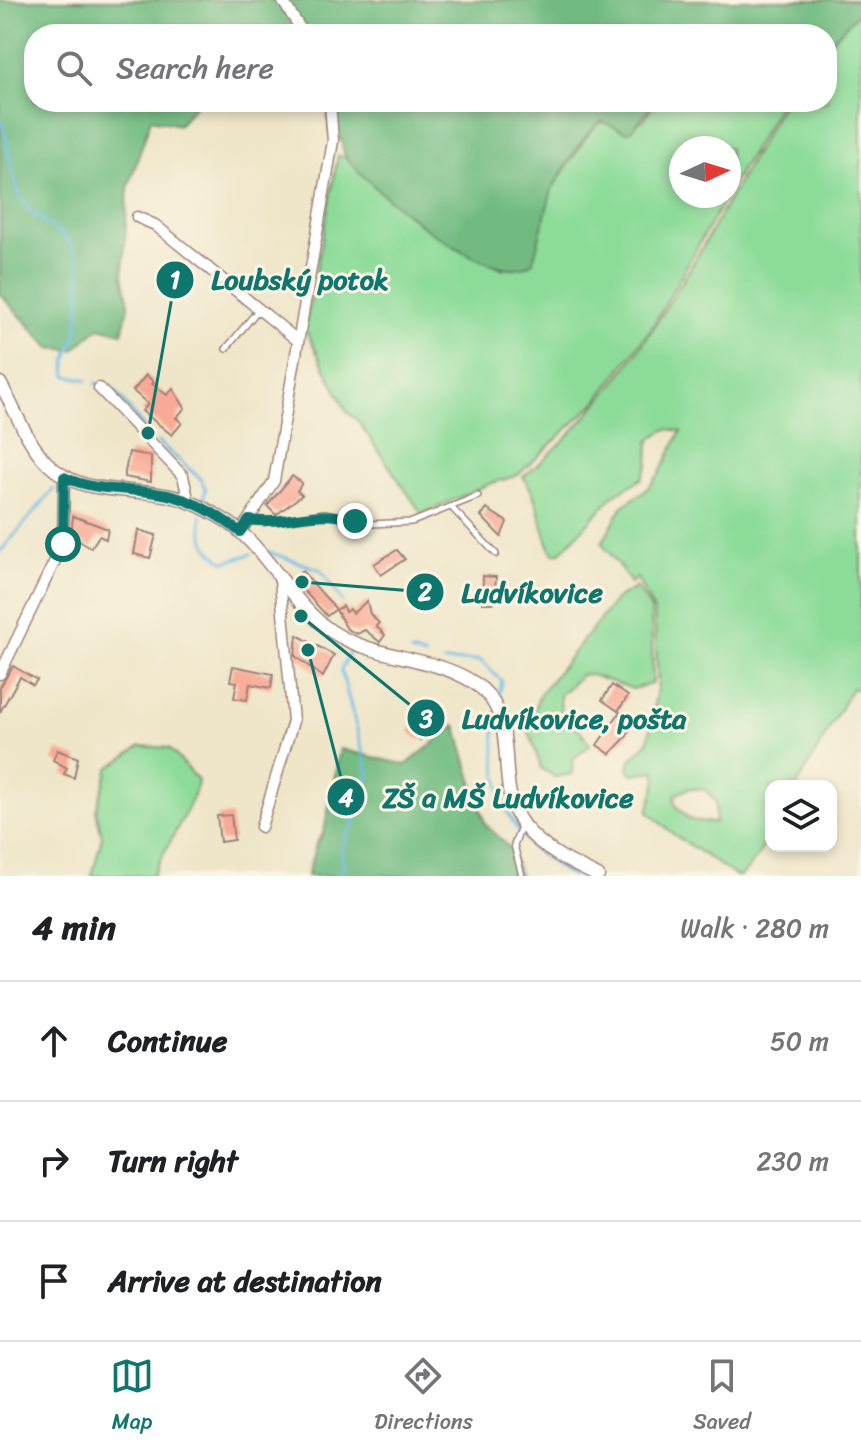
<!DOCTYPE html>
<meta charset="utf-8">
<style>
:root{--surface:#fff;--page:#f2f2f2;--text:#202124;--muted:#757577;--line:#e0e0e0;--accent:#0f766e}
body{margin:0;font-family:Sriracha,sans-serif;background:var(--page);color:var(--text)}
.controls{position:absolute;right:24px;bottom:24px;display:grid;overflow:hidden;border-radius:16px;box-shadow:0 4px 12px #0003}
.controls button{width:72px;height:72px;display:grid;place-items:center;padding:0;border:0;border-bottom:2px solid var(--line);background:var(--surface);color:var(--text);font:40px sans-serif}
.compass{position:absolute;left:669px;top:136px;width:72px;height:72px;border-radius:50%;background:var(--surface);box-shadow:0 4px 12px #0003;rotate:86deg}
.stop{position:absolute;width:24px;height:24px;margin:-18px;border:6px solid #0f766e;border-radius:50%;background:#fff}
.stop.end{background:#0f766e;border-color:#fff;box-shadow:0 2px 8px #0008}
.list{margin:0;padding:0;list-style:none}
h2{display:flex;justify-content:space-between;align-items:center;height:104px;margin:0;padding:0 32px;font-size:34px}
h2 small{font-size:26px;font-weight:400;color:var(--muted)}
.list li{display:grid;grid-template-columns:52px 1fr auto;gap:24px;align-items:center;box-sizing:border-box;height:120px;padding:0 32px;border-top:2px solid var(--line)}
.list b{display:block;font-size:30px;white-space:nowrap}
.list em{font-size:26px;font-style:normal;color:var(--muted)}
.icon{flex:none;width:44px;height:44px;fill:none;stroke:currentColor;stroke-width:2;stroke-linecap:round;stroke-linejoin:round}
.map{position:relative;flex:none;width:861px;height:876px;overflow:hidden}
.search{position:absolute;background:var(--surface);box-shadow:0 4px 12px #0003;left:24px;right:24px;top:24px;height:88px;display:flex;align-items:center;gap:20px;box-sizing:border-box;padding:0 28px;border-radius:32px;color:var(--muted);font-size:30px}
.sheet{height:464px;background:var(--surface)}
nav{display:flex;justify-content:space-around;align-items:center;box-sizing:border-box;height:112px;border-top:2px solid var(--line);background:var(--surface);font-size:22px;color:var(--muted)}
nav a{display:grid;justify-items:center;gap:4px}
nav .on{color:var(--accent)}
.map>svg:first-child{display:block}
</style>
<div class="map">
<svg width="861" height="876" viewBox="0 0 861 876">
<rect width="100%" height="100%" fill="#fcf5e5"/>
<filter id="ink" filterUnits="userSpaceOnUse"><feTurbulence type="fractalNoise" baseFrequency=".0125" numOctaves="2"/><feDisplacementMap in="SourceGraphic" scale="16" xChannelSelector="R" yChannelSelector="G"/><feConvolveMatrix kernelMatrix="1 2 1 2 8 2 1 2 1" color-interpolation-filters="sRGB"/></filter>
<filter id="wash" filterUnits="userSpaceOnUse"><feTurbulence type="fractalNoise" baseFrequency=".006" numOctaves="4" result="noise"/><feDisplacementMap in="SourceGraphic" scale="32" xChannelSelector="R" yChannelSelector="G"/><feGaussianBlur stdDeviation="1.8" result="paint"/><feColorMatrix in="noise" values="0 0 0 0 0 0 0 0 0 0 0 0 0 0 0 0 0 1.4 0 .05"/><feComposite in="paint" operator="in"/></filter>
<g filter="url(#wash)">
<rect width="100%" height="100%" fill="#efe6c9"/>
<g fill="#8cdb99" stroke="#6b7d62" stroke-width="2" fill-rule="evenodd">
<path d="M 861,10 L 861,691 L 852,688 L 797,786 L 771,786 C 771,828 772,844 741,876 L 736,876 L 673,834 L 648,812 L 657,780 L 655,771 L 632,774 L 628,769 L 632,758 L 648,742 L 658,683 L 654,611 L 637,578 L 631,583 L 602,543 L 622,507 L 648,488 L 660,473 L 681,431 L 667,429 L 653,437 L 649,443 L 648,465 L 641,479 L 614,495 L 560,553 L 553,554 C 539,528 541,500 523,477 C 645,379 706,233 784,102 L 827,102 L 827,45 ZM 689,788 L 706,790 L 716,802 L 715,823 L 690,820 L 676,806 L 675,795 Z"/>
<path d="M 655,102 L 781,102 L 729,190 L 729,148 L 681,148 L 681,196 L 726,196 L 652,327 L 596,402 L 518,475 L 489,484 L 422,514 L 358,421 L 347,412 L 305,329 L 338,155 L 351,160 L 421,225 L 503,269 L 545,214 L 552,189 L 594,126 C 605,119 611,123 621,130 L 644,120 Z"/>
<polygon points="637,587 651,609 653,683 633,689 588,674 581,675 560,695 561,716 581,731 590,745 573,759 572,774 555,777 541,768 528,728 540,694 617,598"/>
<path d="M 141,746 L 169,748 L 198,780 C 198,796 161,856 152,876 L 92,876 L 102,837 L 96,810 L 109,768 Z"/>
</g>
<g fill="#71bb81" stroke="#5e6d56" stroke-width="2">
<polygon points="0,0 861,0 861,10 827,45 827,34 34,34 34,102 198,102 179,125 151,119 128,188 123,275 129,304 122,333 99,327 74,350 50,348 0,294"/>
<path d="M 327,102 L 655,102 L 632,130 L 626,132 L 601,121 L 583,139 L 552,189 L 533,262 C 494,294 371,190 346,157 C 343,153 342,144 341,139 L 330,136 Z"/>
<polygon points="456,725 485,824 510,848 520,876 307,876 316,844 324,832 340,749 406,765"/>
</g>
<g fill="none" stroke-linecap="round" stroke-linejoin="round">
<g stroke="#6abae5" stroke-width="3">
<path d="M 0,118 C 11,145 9,182 26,205 C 46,231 75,229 79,268 C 81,288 81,317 76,336 C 70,355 64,354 67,376 L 87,380"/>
<polyline points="96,383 116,392 144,428"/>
<polyline points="158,442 201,479 206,489 203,500"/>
<path d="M 201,515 C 202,538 205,550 225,562 L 251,554"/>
<polyline points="266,551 321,570 342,601"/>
<polyline points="0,552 54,489"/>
<polyline points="411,652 425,657"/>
<polyline points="444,662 480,660 502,681 499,697"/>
<path d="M 495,723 C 492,794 508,841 572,876"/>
<polyline points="339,876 343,867 342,844 363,806 369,774 341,670 353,645"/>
</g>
</g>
<g id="blocks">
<g fill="#f9aa95">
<polygon points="146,375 154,382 152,384 167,395 173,389 185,408 176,418 182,423 172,435 142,411 148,404 133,391"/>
<polygon points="129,452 151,456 151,482 124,477"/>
<polygon points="292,476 302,483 297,491 302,495 276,515 267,506"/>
<polygon points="487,509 507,522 501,537 481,516"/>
<polygon points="73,516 108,529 106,539 99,536 91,548 71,536"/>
<polygon points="138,530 156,535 150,558 134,554"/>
<polygon points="397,550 405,559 381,575 374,564"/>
<polygon points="302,571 336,609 327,616 293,579"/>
<polygon points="483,576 496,577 494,603 482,603"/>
<polygon points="367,601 370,614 379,623 376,626 385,635 380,642 365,630 357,634 347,629 336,610 343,606 345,612 350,609 353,613"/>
<polygon points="297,635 334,655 323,677 295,656"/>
<polygon points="13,666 37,680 33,685 20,677 0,712 0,687"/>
<polygon points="233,666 273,674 271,688 250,684 247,700 234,698 237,682 230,681"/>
<polygon points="612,685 628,696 618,711 602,700"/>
<polygon points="428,706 440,715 420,740 409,731"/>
<polygon points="620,712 633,721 627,736 610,754 597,745"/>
<polygon points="57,750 78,758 74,778 64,774 67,768 53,760"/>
<polygon points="231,815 234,840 220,842 217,816"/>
</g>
</g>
</g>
<g filter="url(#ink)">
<use href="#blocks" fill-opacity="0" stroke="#9c827a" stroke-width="2"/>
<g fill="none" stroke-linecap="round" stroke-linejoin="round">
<g stroke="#9c827a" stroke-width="8">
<g id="service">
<polyline points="226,349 258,310"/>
<polyline points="451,507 496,554"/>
<polyline points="249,520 277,521 325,513 370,524 412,522 478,496"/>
<polyline points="522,824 514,845 522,876"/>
</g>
</g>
<g stroke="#9c827a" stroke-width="13">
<g id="minor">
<polyline points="282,0 304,34"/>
<polyline points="137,217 155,225 297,340"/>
<polyline points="99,388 183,476 189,503"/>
<polyline points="240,532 274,481 333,141 330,102"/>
<polyline points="0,674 63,544 64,477"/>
<polyline points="261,827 293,721 280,580"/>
</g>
</g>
<g stroke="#9c827a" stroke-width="15">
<path id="tertiary" d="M 0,383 C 15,409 25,439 46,462 C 79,496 122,487 165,495 C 184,498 205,508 221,518 C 264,542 288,601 331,631 C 373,659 430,655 473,682 C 526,716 490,783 524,826 C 543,850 571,863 598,876"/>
</g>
<use href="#service" stroke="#fff" stroke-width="5"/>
<use href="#minor" stroke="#fff" stroke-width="10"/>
<use href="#tertiary" stroke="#fff" stroke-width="12"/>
</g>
</g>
<g fill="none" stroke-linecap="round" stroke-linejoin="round" filter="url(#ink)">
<path stroke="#0f766e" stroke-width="10" d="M 63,544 L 64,477 C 98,493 132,487 168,495 C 194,501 219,515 240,532 L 249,520 C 288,526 318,506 355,521"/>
</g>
<path fill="none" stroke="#0f766e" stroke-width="3" d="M148 433L175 280M302 582L425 592M301 616L426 718M308 650L346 797"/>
<g fill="#0f766e" stroke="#fcf5e5" stroke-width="3">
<circle cx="148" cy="433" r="8"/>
<circle cx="302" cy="582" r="8"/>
<circle cx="301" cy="616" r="8"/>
<circle cx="308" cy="650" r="8"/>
<circle cx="175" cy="280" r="20"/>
<circle cx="425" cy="592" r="20"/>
<circle cx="426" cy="718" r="20"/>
<circle cx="346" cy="797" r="20"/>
</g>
<g font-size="24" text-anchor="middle" font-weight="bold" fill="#fff">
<text x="175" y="288">1</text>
<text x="425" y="600">2</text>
<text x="426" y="727">3</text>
<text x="346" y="806">4</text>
</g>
<g font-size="28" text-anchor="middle" font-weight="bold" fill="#0f766e" stroke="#fcf5e5" stroke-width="6" stroke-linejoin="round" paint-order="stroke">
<text x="300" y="289">Loubský potok</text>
<text x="532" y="602">Ludvíkovice</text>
<text x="574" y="728">Ludvíkovice, pošta</text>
<text x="508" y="807">ZŠ a MŠ Ludvíkovice</text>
</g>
</svg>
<div class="controls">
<button><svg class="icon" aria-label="layers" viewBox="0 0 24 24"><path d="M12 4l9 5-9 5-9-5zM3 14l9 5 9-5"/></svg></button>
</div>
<svg class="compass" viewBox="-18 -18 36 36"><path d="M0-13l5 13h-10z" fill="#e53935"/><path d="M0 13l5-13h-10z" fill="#757577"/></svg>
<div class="stop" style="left:63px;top:544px"></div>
<div class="stop end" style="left:355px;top:521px"></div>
<div class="search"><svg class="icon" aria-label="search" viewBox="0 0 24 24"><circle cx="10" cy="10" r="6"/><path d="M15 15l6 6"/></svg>Search here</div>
</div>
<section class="sheet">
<h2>4 min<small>Walk · 280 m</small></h2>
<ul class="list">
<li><svg class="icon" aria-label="ahead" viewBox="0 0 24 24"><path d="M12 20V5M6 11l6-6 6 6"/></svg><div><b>Continue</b></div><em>50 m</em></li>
<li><svg class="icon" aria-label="right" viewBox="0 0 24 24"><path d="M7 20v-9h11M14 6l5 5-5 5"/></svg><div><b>Turn right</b></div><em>230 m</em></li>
<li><svg class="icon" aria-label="arrive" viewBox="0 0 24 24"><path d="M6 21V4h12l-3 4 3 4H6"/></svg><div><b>Arrive at destination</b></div></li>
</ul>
</section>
<nav>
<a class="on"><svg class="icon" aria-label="map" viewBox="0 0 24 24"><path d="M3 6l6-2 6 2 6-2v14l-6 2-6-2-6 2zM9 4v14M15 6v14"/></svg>Map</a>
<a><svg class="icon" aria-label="directions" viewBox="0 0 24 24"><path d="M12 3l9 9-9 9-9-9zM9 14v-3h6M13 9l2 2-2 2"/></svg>Directions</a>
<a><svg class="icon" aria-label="saved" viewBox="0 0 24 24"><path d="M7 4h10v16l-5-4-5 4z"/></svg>Saved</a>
</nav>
